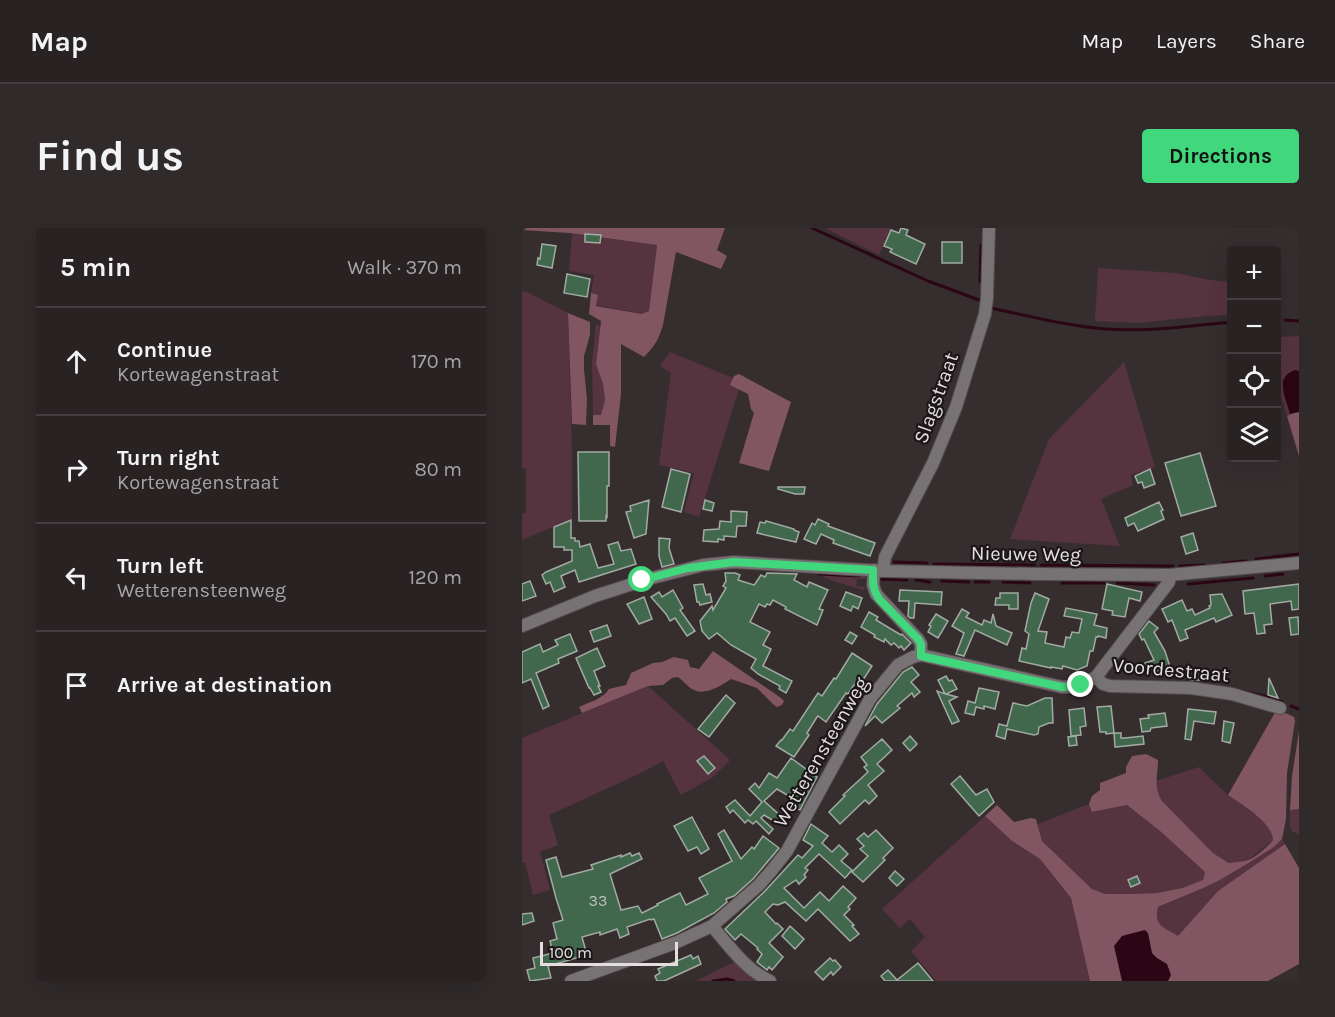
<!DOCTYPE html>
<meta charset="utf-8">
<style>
:root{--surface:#282223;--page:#302a2b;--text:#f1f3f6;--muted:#a5a4a6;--line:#443f41;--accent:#41d77c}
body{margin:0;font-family:Karla,sans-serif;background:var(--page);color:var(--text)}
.controls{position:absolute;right:18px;top:18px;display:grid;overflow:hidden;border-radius:6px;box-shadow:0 6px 24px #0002}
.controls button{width:54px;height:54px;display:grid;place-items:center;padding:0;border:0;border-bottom:2px solid var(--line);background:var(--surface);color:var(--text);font:30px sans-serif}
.scale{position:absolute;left:18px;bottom:15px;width:138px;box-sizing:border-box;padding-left:6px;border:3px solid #e5dee0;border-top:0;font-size:16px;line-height:21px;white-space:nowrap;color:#e5dee0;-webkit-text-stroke:4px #1b1618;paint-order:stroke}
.stop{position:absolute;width:18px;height:18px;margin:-14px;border:4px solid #41d77c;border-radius:50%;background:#fff}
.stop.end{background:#41d77c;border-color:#fff;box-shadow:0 2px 6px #0008}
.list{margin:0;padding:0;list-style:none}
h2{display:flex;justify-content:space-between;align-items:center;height:78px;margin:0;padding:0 24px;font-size:26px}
h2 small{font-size:20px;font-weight:400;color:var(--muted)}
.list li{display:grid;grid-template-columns:39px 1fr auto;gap:18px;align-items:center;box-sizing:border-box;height:108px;padding:0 24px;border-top:2px solid var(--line)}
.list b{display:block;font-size:22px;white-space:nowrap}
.list p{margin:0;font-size:20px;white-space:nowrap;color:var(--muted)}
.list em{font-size:20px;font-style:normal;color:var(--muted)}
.icon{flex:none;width:33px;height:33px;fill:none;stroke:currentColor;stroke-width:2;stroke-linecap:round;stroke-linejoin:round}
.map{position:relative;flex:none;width:777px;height:753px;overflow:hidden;border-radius:6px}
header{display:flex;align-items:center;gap:36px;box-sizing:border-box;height:84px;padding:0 30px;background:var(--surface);border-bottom:2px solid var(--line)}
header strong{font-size:28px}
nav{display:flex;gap:33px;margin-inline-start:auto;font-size:21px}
.intro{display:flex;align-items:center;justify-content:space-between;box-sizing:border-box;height:144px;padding:0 36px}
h1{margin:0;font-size:42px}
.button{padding:15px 27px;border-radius:6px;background:var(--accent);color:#111;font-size:21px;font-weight:700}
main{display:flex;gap:36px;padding:0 36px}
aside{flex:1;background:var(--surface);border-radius:6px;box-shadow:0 6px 24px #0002}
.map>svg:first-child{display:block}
</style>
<header>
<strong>Map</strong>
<nav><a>Map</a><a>Layers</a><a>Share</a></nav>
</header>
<div class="intro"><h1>Find us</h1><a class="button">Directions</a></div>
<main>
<aside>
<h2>5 min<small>Walk · 370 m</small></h2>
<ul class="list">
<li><svg class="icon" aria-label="ahead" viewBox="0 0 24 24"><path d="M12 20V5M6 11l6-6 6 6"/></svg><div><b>Continue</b><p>Kortewagenstraat</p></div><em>170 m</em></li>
<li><svg class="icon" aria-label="right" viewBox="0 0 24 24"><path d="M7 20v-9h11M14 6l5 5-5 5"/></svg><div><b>Turn right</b><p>Kortewagenstraat</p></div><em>80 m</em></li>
<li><svg class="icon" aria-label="left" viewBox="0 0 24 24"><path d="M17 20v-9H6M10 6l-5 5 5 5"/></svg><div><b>Turn left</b><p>Wetterensteenweg</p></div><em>120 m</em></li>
<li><svg class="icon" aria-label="arrive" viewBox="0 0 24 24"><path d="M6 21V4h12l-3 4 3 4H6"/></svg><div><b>Arrive at destination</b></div></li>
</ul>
</aside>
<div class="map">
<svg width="777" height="753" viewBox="0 0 777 753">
<rect width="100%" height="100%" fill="#362d2f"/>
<g fill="#56343f">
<polygon points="303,0 369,0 357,27"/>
<polygon points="50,6 135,17 127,83 121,86 74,77 76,67 69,65 72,47 47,43"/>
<polygon points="576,40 654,45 688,52 709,54 709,87 684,88 615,95 573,93"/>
<polygon points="0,64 5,64 46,85 50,223 50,291 0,312 0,286 4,284 4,240 0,240"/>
<polygon points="74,96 78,98 74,136 81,156 83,172 79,187 71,187 71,184 70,133"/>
<polygon points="777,108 777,143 773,142 760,152 761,157 768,186 765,188 755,154 754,109"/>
<polygon points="148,124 211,150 209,157 217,161 177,289 162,284 172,245 137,237 149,145 138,138"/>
<polygon points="602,134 633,239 609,247 611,257 579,271 598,318 488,311 527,211"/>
<polygon points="292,344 344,347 343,351 335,351 334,358 343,359 343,361 341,362 321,356 316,355 292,345"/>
<polygon points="126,458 208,532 191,549 159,567 141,533 119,545 27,587 36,617 18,624 28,662 11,667 3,634 0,635 0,510"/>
<path d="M 677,539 C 686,548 695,557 705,566 C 718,577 750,593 751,612 L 730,629 L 723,633 L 708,635 L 691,625 L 640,573 L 635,565 L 634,553 Z"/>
<polygon points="567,576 571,584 605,577 638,603 683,644 681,652 660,660 635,665 609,666 583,666 570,661 520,613 516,596"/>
<polygon points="777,581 777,607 770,603 768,598 768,582"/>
<polygon points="463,588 490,613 518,631 549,670 568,753 414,753 389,723 403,709 388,691 378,700 360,681"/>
<path d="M 760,611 L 763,616 L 696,663 L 656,709 C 643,700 632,698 635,680 L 679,661 L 696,653 L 730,633 L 752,619 Z"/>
<polygon points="214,733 240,753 174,753"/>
</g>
<g fill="#825563">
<path d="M 0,0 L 203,0 L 195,22 L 205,28 L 199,41 L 154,24 L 141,97 C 137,111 132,119 122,129 L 99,116 L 99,166 L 93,219 L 88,218 L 88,197 L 71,197 L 71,187 L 79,187 L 83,172 L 81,156 L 74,136 L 79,93 L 67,86 L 69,65 L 76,67 L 74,78 L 120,86 L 127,83 L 135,17 L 47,5 L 0,2 Z"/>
<polygon points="46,85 68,94 68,107 62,128 62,141 65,171 64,197 50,196"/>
<polygon points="217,146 269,174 247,243 217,235 232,185 229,181 226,166 208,157 212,148"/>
<polygon points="773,184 777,184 777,228 765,188"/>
<path d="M 191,423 L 259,470 L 262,473 L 260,477 L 255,479 L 252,477 L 235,460 L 209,451 C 197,459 180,470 167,459 C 163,455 160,452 156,449 L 150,450 L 141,457 L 126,458 L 60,485 L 57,479 C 67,474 81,471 87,461 L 104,457 L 109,445 L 131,435 L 140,434 L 152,429 L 166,432 L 168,439 L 177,441 Z"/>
<path d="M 755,481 L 772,489 L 773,493 L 765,545 L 764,591 L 760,611 L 752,619 L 730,633 L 696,653 L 679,661 L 636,679 C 631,698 643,700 656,708 L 696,663 L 763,616 L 777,640 L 777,736 L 746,753 L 568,753 L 549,670 L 518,631 L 490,613 L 463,588 L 475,577 L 492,594 L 509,590 L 514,591 L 520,613 L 570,661 L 583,666 L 608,666 L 635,665 L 660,660 L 681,652 L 683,644 L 638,603 L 605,577 L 570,584 L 567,576 L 570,568 L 578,562 L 578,555 L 604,545 L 604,539 L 610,528 L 624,526 L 636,532 C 636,548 631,558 640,573 L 691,625 L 707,635 C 712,634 718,634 723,633 C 733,630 744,620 751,612 C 750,594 720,577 706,567 Z"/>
<polygon points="777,503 777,581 768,582 770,548"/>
</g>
<g fill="#2b0615">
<path d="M 773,142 L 777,143 L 777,184 L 768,186 C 764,170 752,149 773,142 Z"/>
<polygon points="623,702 626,705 630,725 635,730 645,736 649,747 646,753 600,753 592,718 600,708"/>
</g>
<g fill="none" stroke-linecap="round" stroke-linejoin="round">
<g stroke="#2b0615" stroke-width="3">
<polyline points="290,0 406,53 457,72"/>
<polyline points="458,54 459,17"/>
<path d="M 469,80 C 507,88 545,98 584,101 C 626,104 668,98 710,94"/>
<polyline points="754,92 755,92"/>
<polyline points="763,92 777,93"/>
<polyline points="734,331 777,326"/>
<polyline points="372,334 405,335"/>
<polyline points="701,335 724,333"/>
<polyline points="412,336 513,337"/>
<polyline points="519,337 651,338"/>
<polyline points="658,338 682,337"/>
<polyline points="297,346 337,348"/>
<polyline points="743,348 761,346"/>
<polyline points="357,351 385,352"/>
<polyline points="394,352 408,354"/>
<polyline points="420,353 447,354"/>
<polyline points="453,354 467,354"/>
<polyline points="481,354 508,355"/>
<polyline points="540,355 582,355"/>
<polyline points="595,355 632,357"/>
<polyline points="666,356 731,350"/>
<polyline points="719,463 746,469 760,474"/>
<polyline points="769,478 777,481"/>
<polyline points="191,753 205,751 212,753"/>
</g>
</g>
<g fill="#41684c" stroke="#a1aaa3" stroke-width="1.5">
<polygon points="379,0 386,2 384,7 403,16 394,36 368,24 370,21 362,18 369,2 377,5"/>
<polygon points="63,6 79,7 78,15 63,14"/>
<rect x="420" y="14" width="20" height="21"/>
<polygon points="20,16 34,18 30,40 15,37 16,30 18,31"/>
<polygon points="45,46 68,51 65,69 42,65"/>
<polygon points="56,224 87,224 87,258 85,258 85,289 84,288 84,293 57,293"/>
<polygon points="678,225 694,278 659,288 643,235"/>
<polygon points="149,241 168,246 159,284 140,279"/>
<polygon points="628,241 633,256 622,260 620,254 616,255 613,248"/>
<polygon points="256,259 283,259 282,266 273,266 256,261"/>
<polygon points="127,272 124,306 112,310 104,284 109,283 108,278"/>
<polygon points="183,272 192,275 190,283 181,281"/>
<polygon points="637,274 641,282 639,283 642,291 616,303 612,295 606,298 603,290"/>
<polygon points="209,283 225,284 224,298 215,298 214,309 202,308 202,312 196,311 196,314 181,313 182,302 197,301 198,293 209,294"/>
<polygon points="296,291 307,296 306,298 353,315 348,328 311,315 312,312 299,306 294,316 282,311 290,295 293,297"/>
<polygon points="49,292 49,310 53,310 53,313 57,313 58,319 68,316 76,340 92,336 86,317 96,314 99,323 109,321 114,336 57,354 53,342 39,348 43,359 32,364 28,354 24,356 20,347 24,344 50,333 50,322 42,322 42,319 32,319 32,299"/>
<polygon points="244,293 272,301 272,302 277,304 274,314 235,305 238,294 243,295"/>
<polygon points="671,305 676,322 664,326 659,309"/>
<polygon points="137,310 148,311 147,320 152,336 140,339 137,328"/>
<polygon points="203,345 213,345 218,347 216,352 232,357 233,356 239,347 243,349 245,345 275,346 272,352 285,359 287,354 306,362 297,381 301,382 295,397 263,381 264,379 251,372 248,377 245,376 243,379 237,376 228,394 248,404 241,417 249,421 241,438 270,453 264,465 257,461 258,458 236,446 229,440 234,431 209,417 195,405 187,411 180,403 178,393 190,378 191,382 204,360 201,358 204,353"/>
<polygon points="8,353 14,368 0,373 0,356"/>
<polygon points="181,356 184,367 188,366 190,374 178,377 177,374 175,374 172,357"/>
<polygon points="585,356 620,364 618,373 607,370 603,389 590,387 591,383 580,381"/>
<polygon points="777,356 777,381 770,382 769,373 748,376 750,396 742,397 743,405 735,406 732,385 723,386 721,363"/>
<polygon points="151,362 161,380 158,382 173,403 165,408 153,390 148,393 144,386 129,369 137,364 140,369"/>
<polygon points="378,362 420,364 419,377 393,375 392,390 388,390 386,388 387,373 377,373"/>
<polygon points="324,364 340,370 336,381 331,378 329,383 318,378"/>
<polygon points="478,365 496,365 496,381 487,381 487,377 473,377 474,370 478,370"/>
<polygon points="513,365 527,371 516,403 525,404 523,415 542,419 544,409 548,410 550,404 557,405 560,391 542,388 544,380 575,386 572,397 585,400 584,410 576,408 576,409 574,409 571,423 568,423 565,438 555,442 541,438 540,441 529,439 529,440 497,433 500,420 504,421 507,406 503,403 509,375"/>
<polygon points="700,366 710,387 694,394 692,390 663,402 666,410 658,413 650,392 646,394 640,381 660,372 665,383 670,381 673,387 688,380 687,378 689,377 688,367"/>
<polygon points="122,369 130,391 117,396 105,376"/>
<polygon points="440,381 447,385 444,389 460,397 462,392 469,395 471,386 474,398 490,405 485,417 453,402 442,428 434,426 442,405 430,398"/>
<polygon points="347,384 356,389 354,392 379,407 380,406 389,415 382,422 379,418 377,420 372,415 369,417 363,411 362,414 352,409 353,407 339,399"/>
<polygon points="414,386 426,393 416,410 406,404 409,398 407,397"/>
<polygon points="776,389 777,406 769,407 767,390"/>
<polygon points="627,393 636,400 632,404 643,423 648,439 632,444 631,440 625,442 623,435 632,432 622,411 620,412 617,406"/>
<polygon points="85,397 89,408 72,414 68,403"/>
<polygon points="328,404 335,408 330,416 323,412"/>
<polygon points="48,406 55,423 36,431 37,435 14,445 27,478 21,481 9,451 0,455 0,424 18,416 21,424 36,417 33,412"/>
<polygon points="75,420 83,438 72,443 78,458 76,458 79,464 72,467 68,460 67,460 54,430"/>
<polygon points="330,425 350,438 341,452 339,451 337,456 334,454 326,466 324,465 304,494 296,488 295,489 285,505 287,507 272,529 254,518 259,512 260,512 268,501 271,503 296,465 300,468 312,450 314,451"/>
<polygon points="390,439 397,447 389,454 398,464 392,469 390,465 375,478 378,480 360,495 353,488 343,498 355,476 381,444"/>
<polygon points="680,442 685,452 668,452 673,444"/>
<polygon points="424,448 427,453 430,452 435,461 424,466 435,469 427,473 437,493 430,496 415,463 423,466 416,452"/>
<polygon points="747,450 756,470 746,467"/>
<polygon points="457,460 477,464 473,481 462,478 462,481 454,479 452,487 443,485 446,473 453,475"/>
<polygon points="204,467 213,475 187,509 176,501"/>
<polygon points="523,470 530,470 531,495 527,495 517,499 516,506 512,507 485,501 483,511 474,508 477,496 485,498 491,475 505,478"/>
<polygon points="589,478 592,505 584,506 584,504 578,504 575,479"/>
<polygon points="562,480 564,498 558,499 559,507 549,508 547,482"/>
<polygon points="666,481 694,484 692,496 672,493 669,512 663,511"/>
<polygon points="643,485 645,498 629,500 628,503 620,504 618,491 627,490 626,487"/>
<polygon points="702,493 712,495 708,515 700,513"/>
<polygon points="592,505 599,505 599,510 603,510 621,508 622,516 594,519 593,519"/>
<polygon points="388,508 395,516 388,523 381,515"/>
<polygon points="554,508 555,517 547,518 546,509"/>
<polygon points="360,511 370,522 355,536 362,543 346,557 355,568 347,576 343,572 318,596 307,584 323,568 321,567 346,544 342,539 345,537 339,529"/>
<polygon points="182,528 193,540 186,546 175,533"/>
<polygon points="269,530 295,549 278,582 268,577 272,571 255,561 242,573 261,590 257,596 242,587 239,590 251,601 247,606 234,593 231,596 226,592 223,595 211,582 208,585 204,579 213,572 228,588 240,574 227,561 233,555 237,560 247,545 255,550"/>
<polygon points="438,548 454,567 465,561 472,574 457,588 429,556"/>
<polygon points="170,589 187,621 179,626 175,619 166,623 152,598"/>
<polygon points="289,596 306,608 300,615 310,624 317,617 326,626 319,633 330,642 323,650 297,626 283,640 286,642 282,647 284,649 277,656 274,652 262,660 282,680 298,664 307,673 321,658 334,670 326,679 328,681 322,687 332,697 330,698 337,706 328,713 296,681 284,693 263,674 256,677 251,676 243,684 254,696 255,695 261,701 247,715 261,729 250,742 247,739 245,742 235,734 240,726 235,721 236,720 219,706 213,712 203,701 243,663 276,627 280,630 291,618 281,612"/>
<polygon points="202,602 219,631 230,619 232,621 241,608 257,620 231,651 212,668 204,671 205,674 192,685 155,705 140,711 132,691 129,692 128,691 105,699 107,706 98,710 95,701 78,707 78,704 60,709 65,727 26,738 29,750 8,753 5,742 13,740 11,730 31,725 28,713 35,711 31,695 41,692 34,670 24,632 34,629 40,649 71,641 69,637 99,627 99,629 108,625 110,628 117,625 120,631 88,646 99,682 116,678 120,685 136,677 135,676 158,665 164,677 186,666 177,650 210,633 196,606"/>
<polygon points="354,602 371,620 361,630 363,632 341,654 330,644 346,628 338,621 342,618 335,611 342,605 346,609"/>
<polygon points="373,643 382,651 375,658 367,650"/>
<polygon points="615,648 618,655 609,659 606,652"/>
<polygon points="10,685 12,693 0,697 0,686"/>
<polygon points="268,698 282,711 273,721 260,708"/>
<polygon points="169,727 171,731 176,728 179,736 142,753 135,753 133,748 138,745 136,741"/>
<polygon points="308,730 311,733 313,732 319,739 311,747 309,744 301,752 293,744"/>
<polygon points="396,735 411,753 363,753 359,748 366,742 375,752"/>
</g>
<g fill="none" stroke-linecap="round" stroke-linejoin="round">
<g stroke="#52494b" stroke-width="14">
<g id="minor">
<polyline points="352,342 351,357 354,366 396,411 399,416 399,427"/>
<polyline points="361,343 363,329 411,235 434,179 463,86 465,70 467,0"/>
<polyline points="0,398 73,368 126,351 181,337 212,334 361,343 515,346 647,347 777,335"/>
<polyline points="574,449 581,456 588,458 669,460 710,466 758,480"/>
<path d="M 190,698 C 207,718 224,742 248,753"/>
<polyline points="49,753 153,715 190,698 237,657 250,642 265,623 348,471 376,437 391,429 399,427 540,459 551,459 559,457 574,449 647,354 647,347"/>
</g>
</g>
<use href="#minor" stroke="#777273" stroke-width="12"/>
</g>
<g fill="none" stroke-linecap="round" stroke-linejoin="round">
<path stroke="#41d77c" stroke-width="8" d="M 120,352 L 166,340 L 212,334 L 351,342 C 351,354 350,361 357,371 L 396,411 L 399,416 L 399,428 L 540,459 L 551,459 L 559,457"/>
</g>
<g text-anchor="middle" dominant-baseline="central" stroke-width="4.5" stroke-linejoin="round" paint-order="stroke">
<g font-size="16" fill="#bcc0bb">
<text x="76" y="672">33</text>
</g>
<g font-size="20" fill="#e5dee0" stroke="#1b1618">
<text transform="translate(414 170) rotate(-70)">Slagstraat</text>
<text transform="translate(504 326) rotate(1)">Nieuwe Weg</text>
<text transform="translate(649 442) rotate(5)">Voordestraat</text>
<text transform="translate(299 524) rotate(-60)">Wetterensteenweg</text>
</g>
</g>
</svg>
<div class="controls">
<button>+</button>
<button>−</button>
<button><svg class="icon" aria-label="locate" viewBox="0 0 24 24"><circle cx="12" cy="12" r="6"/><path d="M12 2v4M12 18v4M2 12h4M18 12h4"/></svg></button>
<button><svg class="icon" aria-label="layers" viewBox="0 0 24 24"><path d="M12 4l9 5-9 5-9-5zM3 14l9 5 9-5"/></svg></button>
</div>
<div class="scale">100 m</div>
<div class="stop" style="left:120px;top:352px"></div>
<div class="stop end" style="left:559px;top:457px"></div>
</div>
</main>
